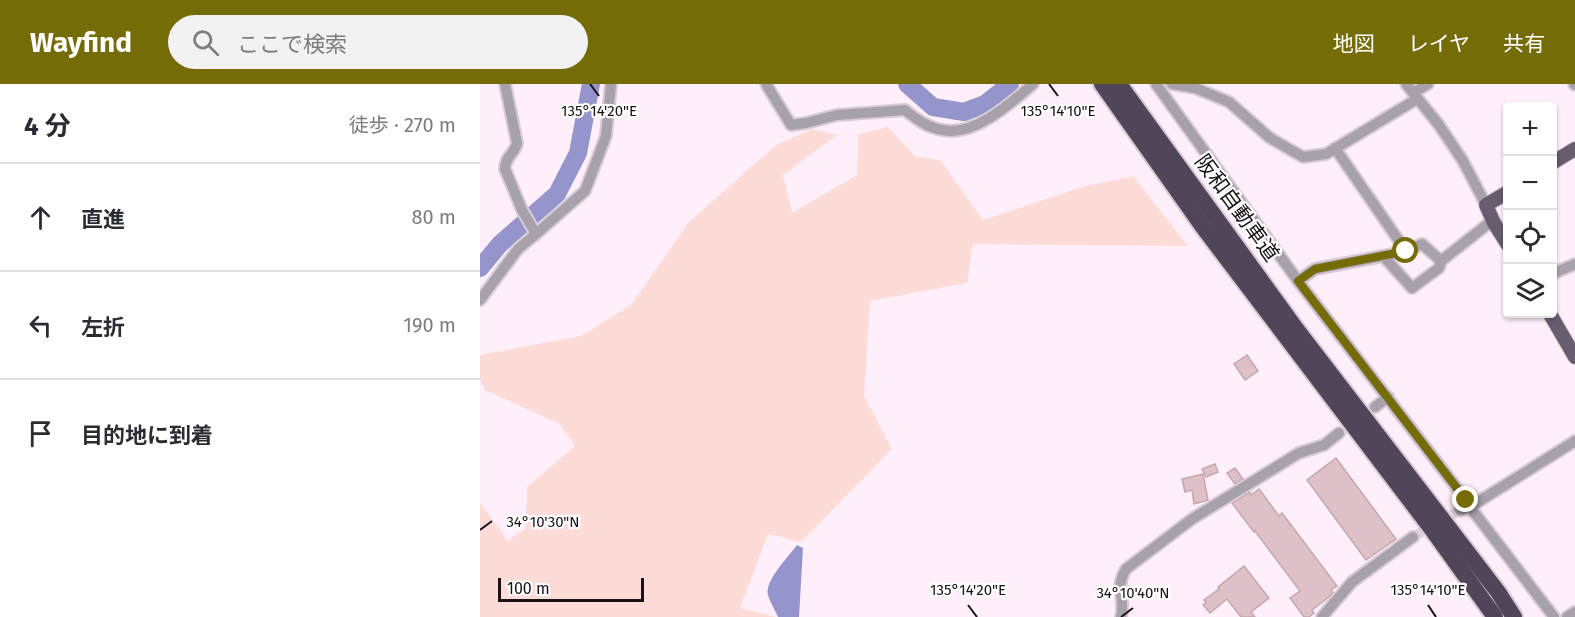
<!DOCTYPE html>
<html lang="ja">
<meta charset="utf-8">
<style>
:root{--surface:#fff;--page:#f2f2f3;--text:#2b2b33;--muted:#7c7c81;--line:#e1e1e2;--accent:#756c08}
body{margin:0;font-family:"Fira Sans","Noto Sans JP",sans-serif;background:var(--page);color:var(--text)}
.controls{position:absolute;right:18px;top:18px;display:grid;overflow:hidden;border-radius:6px;box-shadow:0 2px 4px #0004}
.controls button{width:54px;height:54px;display:grid;place-items:center;padding:0;border:0;border-bottom:2px solid var(--line);background:var(--surface);color:var(--text);font:30px sans-serif}
.scale{position:absolute;left:18px;bottom:15px;width:146px;box-sizing:border-box;padding-left:6px;border:3px solid #191117;border-top:0;font-size:16px;line-height:21px;white-space:nowrap;color:#191117;-webkit-text-stroke:4px #fff;paint-order:stroke}
.stop{position:absolute;width:18px;height:18px;margin:-14px;border:4px solid #756c08;border-radius:50%;background:#fff}
.stop.end{background:#756c08;border-color:#fff;box-shadow:0 2px 6px #0008}
.list{margin:0;padding:0;list-style:none}
h2{display:flex;justify-content:space-between;align-items:center;height:78px;margin:0;padding:0 24px;font-size:26px}
h2 small{font-size:20px;font-weight:400;color:var(--muted)}
.list li{display:grid;grid-template-columns:39px 1fr auto;gap:18px;align-items:center;box-sizing:border-box;height:108px;padding:0 24px;border-top:2px solid var(--line)}
.list b{display:block;font-size:22px;white-space:nowrap}
.list em{font-size:20px;font-style:normal;color:var(--muted)}
.icon{flex:none;width:33px;height:33px;fill:none;stroke:currentColor;stroke-width:2;stroke-linecap:round;stroke-linejoin:round}
.map{position:relative;flex:none;width:1095px;height:533px;overflow:hidden}
header{display:flex;align-items:center;gap:36px;box-sizing:border-box;height:84px;padding:0 30px;background:var(--accent);color:#fff}
header strong{font-size:28px}
nav{display:flex;gap:33px;margin-inline-start:auto;font-size:21px}
.search{width:420px;height:54px;background:var(--page);display:flex;align-items:center;gap:15px;box-sizing:border-box;padding:0 21px;border-radius:33px;color:var(--muted);font-size:22px}
main{display:flex}
aside{flex:1;background:var(--surface)}
.map>svg:first-child{display:block}
</style>
<header>
<strong>Wayfind</strong>
<div class="search"><svg class="icon" aria-label="search" viewBox="0 0 24 24"><circle cx="10" cy="10" r="6"/><path d="M15 15l6 6"/></svg>ここで検索</div>
<nav><a>地図</a><a>レイヤ</a><a>共有</a></nav>
</header>
<main>
<aside>
<h2>4 分<small>徒歩 · 270 m</small></h2>
<ul class="list">
<li><svg class="icon" aria-label="ahead" viewBox="0 0 24 24"><path d="M12 20V5M6 11l6-6 6 6"/></svg><div><b>直進</b></div><em>80 m</em></li>
<li><svg class="icon" aria-label="left" viewBox="0 0 24 24"><path d="M17 20v-9H6M10 6l-5 5 5 5"/></svg><div><b>左折</b></div><em>190 m</em></li>
<li><svg class="icon" aria-label="arrive" viewBox="0 0 24 24"><path d="M6 21V4h12l-3 4 3 4H6"/></svg><div><b>目的地に到着</b></div></li>
</ul>
</aside>
<div class="map">
<svg width="1095" height="533" viewBox="0 0 1095 533">
<rect width="100%" height="100%" fill="#feeffa"/>
<polygon fill="#fddcd8" points="408,43 435,72 460,76 503,136 606,102 653,92 708,162 493,160 487,199 390,217 384,312 412,365 321,458 288,450 260,524 296,533 0,533 0,418 28,457 46,444 47,403 95,362 80,340 5,306 0,295 0,271 101,252 151,221 209,138 296,61 333,45 357,51 303,91 312,129 377,91 378,50"/>
<path fill="#9595cb" d="M 317,461 L 323,464 L 319,533 L 298,533 C 295,526 290,518 288,511 C 284,497 309,472 317,461 Z"/>
<g fill="none" stroke-linecap="round" stroke-linejoin="round">
<g stroke="#9595cb" stroke-width="18">
<polyline points="427,0 453,23 484,28 505,20 530,0"/>
<polyline points="0,184 20,160 77,110 98,69 111,0"/>
</g>
</g>
<g fill="#dec0c7" stroke="#c5a8af" stroke-width="1.5">
<polygon points="767,271 778,287 765,296 754,280"/>
<polygon points="856,374 916,455 886,476 827,396"/>
<polygon points="735,380 738,388 726,393 722,385"/>
<polygon points="755,384 763,395 755,400 747,389"/>
<polygon points="723,390 728,416 714,420 712,406 705,408 702,395"/>
<polygon points="779,405 799,432 802,429 857,502 851,506 853,509 849,513 832,526 834,529 829,533 824,533 810,514 820,507 775,447 774,448 752,419 770,408 771,411"/>
<polygon points="764,482 789,514 771,528 775,533 761,533 747,515 730,529 723,521 726,519 724,516 739,505 738,503"/>
</g>
<g fill="none" stroke-linecap="round" stroke-linejoin="round">
<polyline stroke="#dcced8" stroke-width="10" stroke-dasharray="10 5" stroke-linecap="butt" points="933,453 980,426"/>
<g stroke="#d9cbd6" stroke-width="14">
<g id="minor">
<path d="M 25,0 L 37,59 C 35,70 25,72 25,85 L 42,126 L 56,150"/>
<path d="M 286,0 L 311,41 L 326,39 L 357,31 L 425,26 C 436,35 448,44 463,46 C 494,53 531,19 553,0"/>
<polyline points="676,0 818,197 986,416 990,423 1074,533"/>
<polyline points="692,0 715,4 749,18 790,54 823,73 846,70 937,15"/>
<polyline points="926,0 959,41 983,77 1006,121"/>
<polyline points="1094,0 1095,1"/>
<polyline points="933,9 948,0"/>
<polyline points="855,64 926,167"/>
<polyline points="903,172 924,168 942,160 961,177"/>
<polyline points="1072,190 1095,180"/>
<polyline points="818,197 835,185 903,172 932,204 959,184 961,177 1013,136"/>
<polyline points="0,216 38,165 56,150 105,107 126,52 131,0"/>
<polyline points="895,323 908,313"/>
<polyline points="980,426 990,423 1095,357"/>
<path d="M 641,533 C 646,513 634,505 646,485 L 712,435 L 819,369 L 844,361 L 859,349"/>
<polyline points="842,533 872,498 933,453"/>
<polyline points="1087,533 1095,528"/>
</g>
</g>
<g stroke="#d9cbd6" stroke-width="16">
<g id="major">
<polyline points="1072,79 1095,65"/>
<polyline points="1028,108 1006,121 1014,139 1028,161"/>
<polyline points="1070,230 1095,273"/>
</g>
</g>
<g stroke="#d9cbd6" stroke-width="20">
<g id="highway">
<polyline points="622,0 723,143 954,448 1015,533"/>
<polyline points="639,0 814,242 1018,508 1034,533"/>
</g>
</g>
<use href="#minor" stroke="#a7a1ab" stroke-width="10"/>
<use href="#major" stroke="#675d6f" stroke-width="14"/>
<use href="#highway" stroke="#504559" stroke-width="16"/>
</g>
<g fill="none" stroke-linecap="round" stroke-linejoin="round">
<polyline stroke="#756c08" stroke-width="8" points="926,167 835,185 818,197 986,416"/>
</g>
<path fill="none" stroke="#191117" stroke-width="2" d="M 110,0 L 119,12M 569,0 L 578,12M 0,446 L 12,437M 488,521 L 497,533M 948,521 L 956,533M 641,533 L 653,524"/>
<g text-anchor="middle" dominant-baseline="central" stroke-width="4.5" stroke-linejoin="round" paint-order="stroke">
<g font-size="21" fill="#191117" stroke="#fff">
<text transform="translate(757 124) rotate(54)">阪和自動車道</text>
</g>
</g>
<g font-size="15" text-anchor="middle" fill="#191117" stroke="#fff" stroke-width="4.5" stroke-linejoin="round" paint-order="stroke">
<text x="119" y="32">135°14'20"E</text>
<text x="578" y="32">135°14'10"E</text>
<text x="63" y="443">34°10'30"N</text>
<text x="488" y="511">135°14'20"E</text>
<text x="948" y="511">135°14'10"E</text>
<text x="653" y="514">34°10'40"N</text>
</g>
</svg>
<div class="controls">
<button>+</button>
<button>−</button>
<button><svg class="icon" aria-label="locate" viewBox="0 0 24 24"><circle cx="12" cy="12" r="6"/><path d="M12 2v4M12 18v4M2 12h4M18 12h4"/></svg></button>
<button><svg class="icon" aria-label="layers" viewBox="0 0 24 24"><path d="M12 4l9 5-9 5-9-5zM3 14l9 5 9-5"/></svg></button>
</div>
<div class="scale">100 m</div>
<div class="stop" style="left:926px;top:167px"></div>
<div class="stop end" style="left:986px;top:416px"></div>
</div>
</main>
